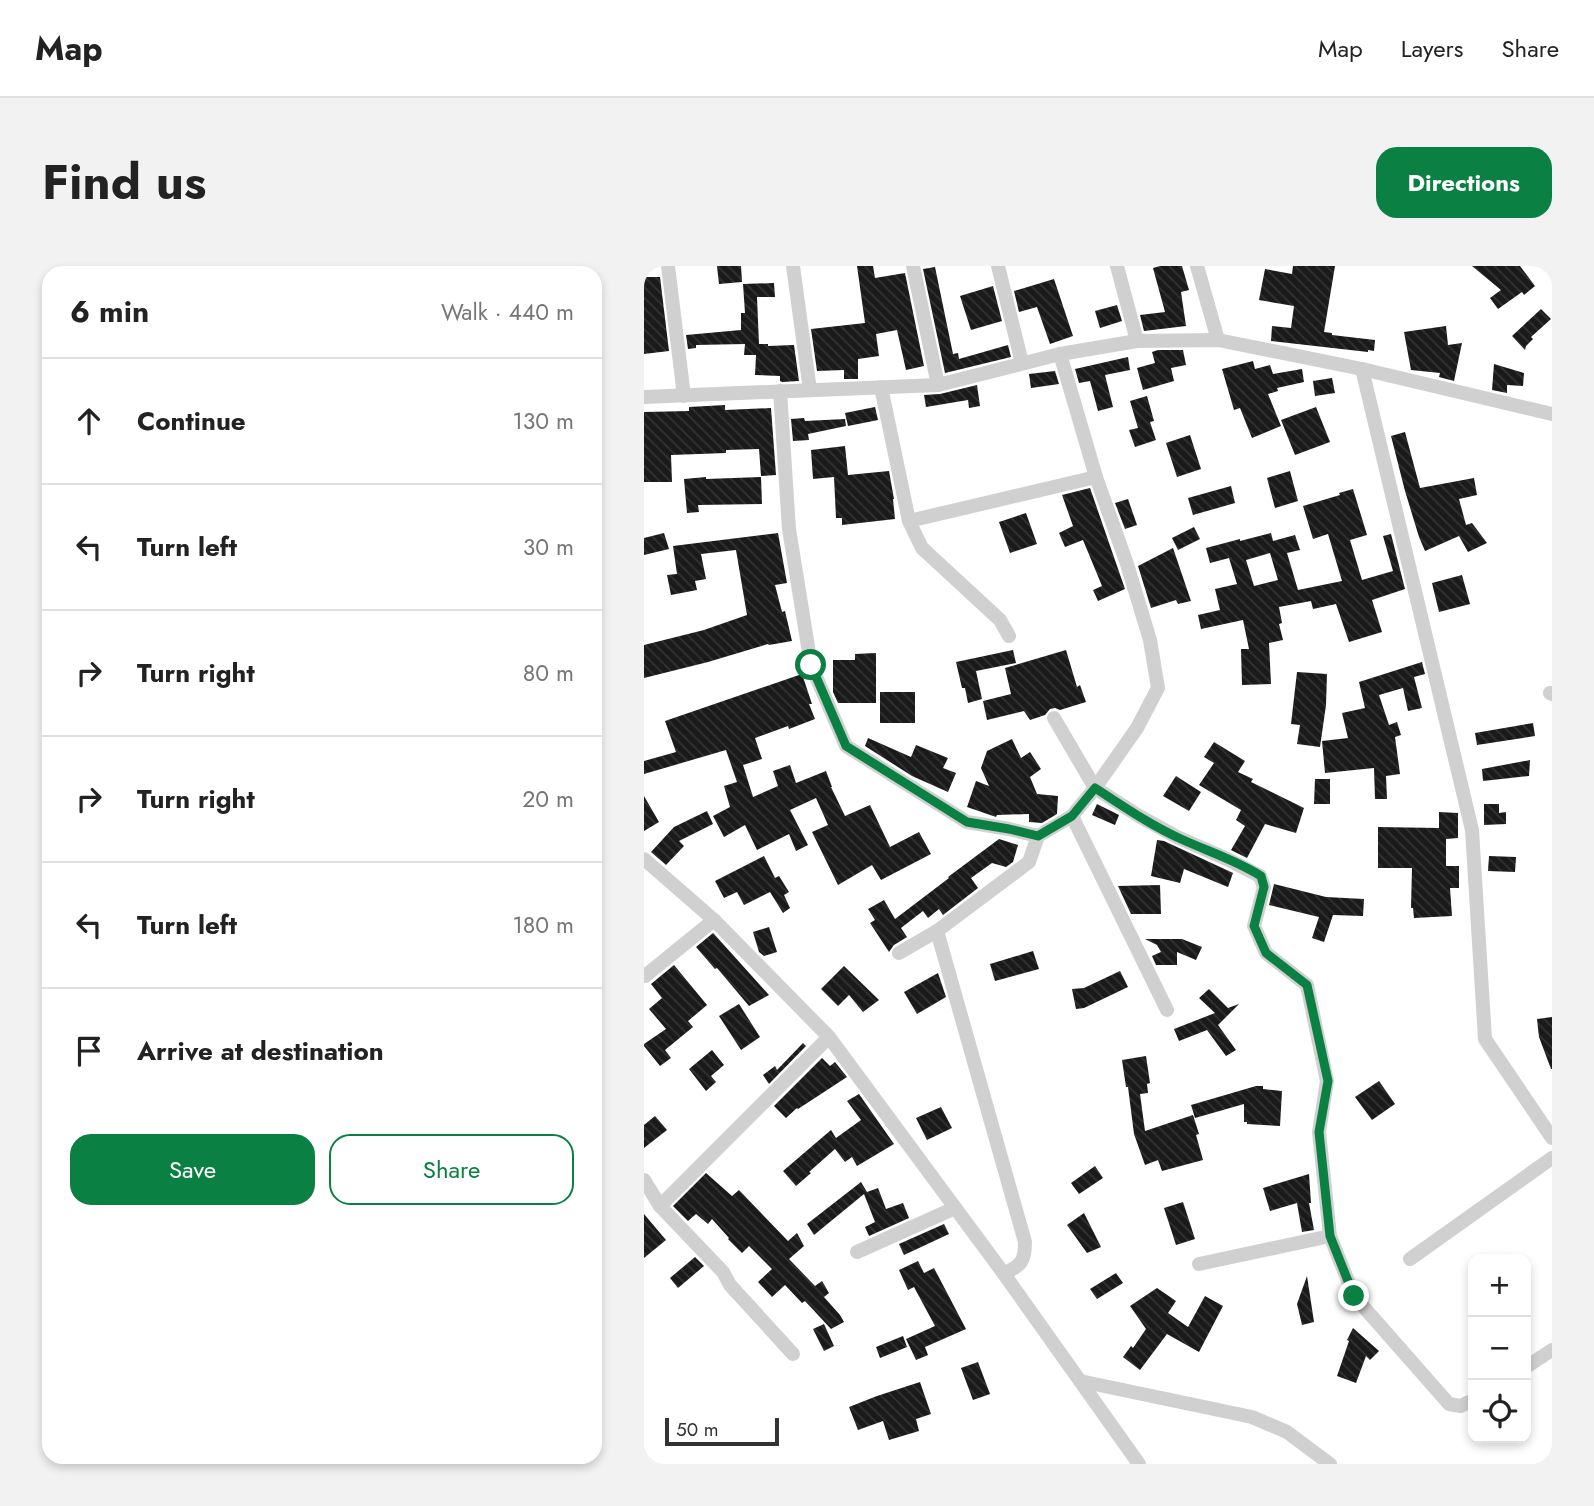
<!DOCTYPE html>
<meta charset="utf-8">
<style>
:root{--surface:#fff;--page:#f2f2f2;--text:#222;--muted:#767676;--line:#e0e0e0;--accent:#0b8043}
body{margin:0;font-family:Jost,sans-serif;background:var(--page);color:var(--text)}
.controls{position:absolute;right:21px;bottom:21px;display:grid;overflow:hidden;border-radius:14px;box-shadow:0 4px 10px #0003}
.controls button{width:63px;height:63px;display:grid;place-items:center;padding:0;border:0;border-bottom:2px solid var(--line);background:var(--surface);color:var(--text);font:35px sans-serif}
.scale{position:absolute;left:21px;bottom:18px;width:114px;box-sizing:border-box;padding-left:7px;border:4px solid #333;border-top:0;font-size:19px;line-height:24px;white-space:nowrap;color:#333;-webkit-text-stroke:5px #fff;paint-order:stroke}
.stop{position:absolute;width:21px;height:21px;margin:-16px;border:5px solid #0b8043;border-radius:50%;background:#fff}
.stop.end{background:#0b8043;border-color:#fff;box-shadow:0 2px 7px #0008}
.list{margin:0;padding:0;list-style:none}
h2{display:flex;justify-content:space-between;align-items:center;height:91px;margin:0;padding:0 28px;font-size:30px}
h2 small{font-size:23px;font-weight:400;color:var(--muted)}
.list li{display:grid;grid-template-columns:46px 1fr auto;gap:21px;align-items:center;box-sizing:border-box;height:126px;padding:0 28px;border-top:2px solid var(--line)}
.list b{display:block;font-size:26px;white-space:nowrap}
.list em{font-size:23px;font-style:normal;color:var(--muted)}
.actions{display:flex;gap:14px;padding:21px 28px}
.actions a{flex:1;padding:16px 0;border:2px solid var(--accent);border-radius:21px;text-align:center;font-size:24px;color:var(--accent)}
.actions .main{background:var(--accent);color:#fff}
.icon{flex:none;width:38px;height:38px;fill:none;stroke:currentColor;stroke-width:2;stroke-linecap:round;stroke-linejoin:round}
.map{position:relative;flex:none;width:908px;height:1198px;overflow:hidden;border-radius:21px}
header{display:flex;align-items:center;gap:42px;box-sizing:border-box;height:98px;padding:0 35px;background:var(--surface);border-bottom:2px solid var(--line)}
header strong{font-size:33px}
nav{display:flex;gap:38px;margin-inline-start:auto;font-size:24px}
.intro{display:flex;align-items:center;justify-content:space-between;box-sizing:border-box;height:168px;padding:0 42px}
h1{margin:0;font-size:49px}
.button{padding:18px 32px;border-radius:21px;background:var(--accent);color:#fff;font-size:24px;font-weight:700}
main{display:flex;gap:42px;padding:0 42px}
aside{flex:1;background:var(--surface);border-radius:21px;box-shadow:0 4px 10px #0003}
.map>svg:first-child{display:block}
</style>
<header>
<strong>Map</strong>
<nav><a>Map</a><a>Layers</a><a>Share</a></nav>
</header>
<div class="intro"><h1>Find us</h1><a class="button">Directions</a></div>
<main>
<aside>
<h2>6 min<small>Walk · 440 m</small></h2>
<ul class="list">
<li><svg class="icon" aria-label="ahead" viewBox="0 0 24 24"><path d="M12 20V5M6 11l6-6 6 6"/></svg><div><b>Continue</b></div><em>130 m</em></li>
<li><svg class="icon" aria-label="left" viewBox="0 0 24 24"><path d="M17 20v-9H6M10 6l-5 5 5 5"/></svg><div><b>Turn left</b></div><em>30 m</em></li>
<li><svg class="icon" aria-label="right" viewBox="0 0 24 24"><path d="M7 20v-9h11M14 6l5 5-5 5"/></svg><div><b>Turn right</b></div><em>80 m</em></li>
<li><svg class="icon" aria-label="right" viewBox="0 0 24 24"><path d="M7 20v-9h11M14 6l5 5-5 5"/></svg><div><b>Turn right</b></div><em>20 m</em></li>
<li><svg class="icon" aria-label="left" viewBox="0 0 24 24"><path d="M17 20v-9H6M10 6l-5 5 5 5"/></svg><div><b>Turn left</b></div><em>180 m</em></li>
<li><svg class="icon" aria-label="arrive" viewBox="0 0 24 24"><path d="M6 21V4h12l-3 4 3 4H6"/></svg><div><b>Arrive at destination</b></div></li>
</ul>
<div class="actions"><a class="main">Save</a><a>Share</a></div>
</aside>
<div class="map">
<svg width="908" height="1198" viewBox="0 0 908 1198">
<defs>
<pattern id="building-back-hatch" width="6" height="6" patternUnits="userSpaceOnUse" patternTransform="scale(1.75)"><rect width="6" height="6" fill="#1a1a1a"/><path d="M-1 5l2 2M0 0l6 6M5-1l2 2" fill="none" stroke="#333"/></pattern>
</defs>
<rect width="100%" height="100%" fill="#fff"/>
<g fill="url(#building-back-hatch)" fill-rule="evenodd">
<polygon points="73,0 97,0 98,16 75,18"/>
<polygon points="213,0 229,0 231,12 261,7 280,100 262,104 253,64 232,68 235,90 214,93 214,113 200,113 200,104 173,105 167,63 221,57"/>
<polygon points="516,0 538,0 545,24 537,26 542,60 500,65 496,49 521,46 509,2"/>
<polygon points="649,0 691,0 680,66 688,67 688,69 731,74 730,85 724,84 724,86 627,75 628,60 647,62 650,40 615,34 621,3 648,8"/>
<polygon points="828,0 876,0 891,20 880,29 878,26 854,43 846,32 857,24"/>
<polygon points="291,1 309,88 314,87 315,93 364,79 367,91 301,107 279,3"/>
<polygon points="0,11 16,11 25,85 0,88"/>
<polygon points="410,13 429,70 406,78 393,41 375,46 370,25"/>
<polygon points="130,17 131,31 113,31 115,78 124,78 124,80 150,79 155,115 138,116 136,115 136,110 111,109 112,89 100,89 101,78 52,79 52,82 44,83 42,69 97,64 97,47 101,47 99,18"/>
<polygon points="349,20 358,55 327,64 316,30"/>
<polygon points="473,39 478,55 456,62 451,45"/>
<polygon points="897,43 907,53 887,71 889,73 882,80 881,84 868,70"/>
<polygon points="802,60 804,79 818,77 810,115 795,111 796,107 767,104 760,66"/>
<polygon points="514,84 539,84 542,99 527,102 530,115 499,124 493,102 511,97 508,86"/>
<polygon points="484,91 486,104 461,109 469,141 454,145 446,115 435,117 431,103"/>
<polygon points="609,95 611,103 626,99 629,108 658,103 660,116 633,122 634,125 624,128 637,160 608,172 596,142 590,144 578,103"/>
<polygon points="850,98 880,107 879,120 863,119 863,127 848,124"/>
<polygon points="411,105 415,118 387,122 385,108"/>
<polygon points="688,112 691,127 671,130 669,115"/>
<polygon points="333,119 336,140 325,142 324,134 282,141 280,129 296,128"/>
<polygon points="503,130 510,155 506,156 512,174 491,181 485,164 494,162 486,135"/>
<polygon points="81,139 81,144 127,142 132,209 117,210 115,183 82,184 82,187 27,189 28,216 0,216 0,146 45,145 45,141"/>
<polygon points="231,141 234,154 204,160 201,147"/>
<polygon points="672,141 686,176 651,189 637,154"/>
<polygon points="160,152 161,155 201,153 202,160 164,168 165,174 149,175 147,153"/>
<polygon points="761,166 776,222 830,212 833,229 815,233 822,259 828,257 843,277 824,286 815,270 781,285 775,271 761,225 747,170"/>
<polygon points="546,169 557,203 533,211 522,177"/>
<polygon points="201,180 204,209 245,205 250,233 249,233 251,253 198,259 198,252 192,252 190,211 169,213 167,184"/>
<polygon points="646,205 654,235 631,242 623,212"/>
<polygon points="62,211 62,213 117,211 118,238 54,239 55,246 43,247 40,213"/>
<polygon points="587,220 591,237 549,249 544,232"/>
<polygon points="446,222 481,323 454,335 449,324 458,320 439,274 421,281 415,267 429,260 418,229"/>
<path d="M 709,223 L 723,269 L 706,274 L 718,314 L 749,305 L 739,270 L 747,268 L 761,323 L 728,334 L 738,366 L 705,376 L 692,338 L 669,343 L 667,335 L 635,341 L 638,357 L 635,358 L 639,374 L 625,377 L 627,418 L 598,419 L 597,383 L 605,383 L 599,354 L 557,363 L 554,349 L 576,344 L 571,323 L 593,318 L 585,292 L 566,297 L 562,282 L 596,273 L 596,275 L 627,267 L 629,275 L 651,269 L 656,284 L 643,287 L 654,324 L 698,315 L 684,268 L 669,273 L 659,240 L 696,229 L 695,227 ZM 626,287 L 634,314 L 610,320 L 602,294 Z"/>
<polygon points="484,233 493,259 481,263 471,237"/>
<polygon points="382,247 393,278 366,287 355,256"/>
<polygon points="550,261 556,273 534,284 528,272"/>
<polygon points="20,267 25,283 0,289 0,272"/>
<polygon points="134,267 143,317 131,319 138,346 141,345 148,375 125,379 124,378 64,396 0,412 0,379 60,364 103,349 92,284 57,288 62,313 51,315 53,324 27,329 23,309 33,308 29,280"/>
<polygon points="529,282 547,335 534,338 532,334 507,342 494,300"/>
<polygon points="818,309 826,338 795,346 788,317"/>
<polygon points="369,384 372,397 332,405 338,433 324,437 321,422 318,422 312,396"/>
<polygon points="422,384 433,421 436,419 442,436 416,444 411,442 406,443 401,449 386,454 380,445 343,454 339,435 367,428 361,402"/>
<polygon points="232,387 232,437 194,437 189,426 189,394 211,394 211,388"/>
<polygon points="778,396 781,408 770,411 778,442 764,445 759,422 735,429 745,459 753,456 757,469 751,471 756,508 742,510 743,533 731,533 730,502 681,507 678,475 704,472 698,447 721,442 715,416"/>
<polygon points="653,406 683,408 682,439 676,481 653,478 656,459 647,458"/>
<polygon points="158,408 168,438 165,438 171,453 145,463 144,460 111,472 118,493 99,499 109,531 134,520 129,505 146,499 152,517 182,505 188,521 187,521 201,550 226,539 246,581 275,566 287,588 237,614 228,599 194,619 168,566 184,559 172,532 146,544 164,579 152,585 145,568 113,584 101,559 80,571 69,550 86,541 80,520 93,516 82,484 0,508 0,495 32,486 21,455"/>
<rect x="236" y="426" width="35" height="31"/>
<polygon points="889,457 891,470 833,479 831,467"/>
<polygon points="224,472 267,491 272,479 304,492 299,502 312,507 304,526 268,510 221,480"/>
<polygon points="368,473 377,492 386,486 397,503 386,511 393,528 414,530 413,548 398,557 385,556 385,548 353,549 352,551 323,541 332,515 345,520 337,502 343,485"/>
<polygon points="570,476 601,495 594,506 609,513 607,516 660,542 652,567 621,558 603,592 587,584 601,560 592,554 597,544 555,519 570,497 560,491"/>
<polygon points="886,494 885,510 839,515 838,503"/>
<polygon points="532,510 557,526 545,545 519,530"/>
<polygon points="671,513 686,513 686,538 670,538"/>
<polygon points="0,530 15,556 0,565"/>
<polygon points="453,538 475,549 471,559 448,549"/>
<polygon points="840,538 855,538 855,547 862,546 862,558 840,559"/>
<polygon points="63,545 69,558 35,575 40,580 22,599 7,586 30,561"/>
<polygon points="795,546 814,547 814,572 802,573 802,600 815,600 815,622 806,622 808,650 770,652 769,642 767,642 768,602 734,602 734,561 795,562"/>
<polygon points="355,573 374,579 369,596 362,601 348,597 327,612 334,622 299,649 295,643 284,652 279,645 257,662 263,671 250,679 245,686 226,657 231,654 224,643 240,634 251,653 305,612 304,611"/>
<polygon points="513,574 520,575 589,607 584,621 540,603 536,617 507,610"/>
<polygon points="120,590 131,612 135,610 145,626 140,629 146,642 139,647 126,626 100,639 93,626 80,632 71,615"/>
<polygon points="845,590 872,591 871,606 844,605"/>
<polygon points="630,618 682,631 720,633 719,650 689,649 680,676 668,672 675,651 625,639"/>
<polygon points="516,619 517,648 487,648 474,620"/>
<polygon points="125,661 133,686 120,690 115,686 109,666"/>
<polygon points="69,667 71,669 125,729 105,740 73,702 71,703 52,681"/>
<polygon points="501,673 538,673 558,681 552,694 533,686 533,699 512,699 508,690 517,686 513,679"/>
<polygon points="389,685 395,703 351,715 346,698"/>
<polygon points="30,699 63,739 44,755 49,761 21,784 27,792 16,800 0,780 0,778 22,763 5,743 18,732 7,718"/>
<polygon points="200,700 235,734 219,746 205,729 194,740 177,723"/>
<polygon points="476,705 484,721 440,742 432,743 428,723 440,722"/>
<polygon points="294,707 302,731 273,748 260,726"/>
<polygon points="565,723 584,742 595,738 574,759 592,784 582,790 563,764 535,775 530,763 571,747 555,732"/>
<polygon points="95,738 116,771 97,784 75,750"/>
<polygon points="908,751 908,803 907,803 895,771 893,753"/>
<polygon points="159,777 162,780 125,818 119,809 131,800 133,804"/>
<polygon points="68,784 80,799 67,810 72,816 62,825 45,803"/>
<polygon points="502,790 506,817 503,818 504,827 496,828 501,865 549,849 555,868 552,869 559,894 518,905 514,894 501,899 490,868 484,821 482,821 478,794"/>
<polygon points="178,792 186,800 191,796 203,811 154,843 153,842 142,852 130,840"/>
<polygon points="735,815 751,838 728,854 711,831"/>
<polygon points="612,820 619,820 619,823 638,825 636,860 603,858 603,856 600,856 600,838 551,852 547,839"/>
<polygon points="215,828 250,878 213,900 208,891 201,896 191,883 165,906 167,907 152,920 139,905 187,864 192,872 217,854 203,835"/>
<polygon points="297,841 308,862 283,874 272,852"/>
<polygon points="11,850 23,864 0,882 0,859"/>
<polygon points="451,900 459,912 435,928 427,917"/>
<polygon points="62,907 88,930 95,924 144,975 153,967 160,980 145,993 171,1020 178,1015 185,1027 180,1031 196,1049 200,1056 187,1063 161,1035 158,1037 141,1019 128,1031 114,1016 128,1003 105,980 98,987 84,973 85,972 68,953 64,958 52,948 44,955 29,940"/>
<polygon points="665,908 667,937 665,937 670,964 658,966 653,937 626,945 619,922"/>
<polygon points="217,916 223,926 234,922 242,943 259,937 265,952 225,970 221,961 231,956 220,928 170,969 163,958"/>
<polygon points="539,936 551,973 532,979 520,942"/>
<polygon points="440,947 457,981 443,987 423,959"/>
<polygon points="0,948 22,974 0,992"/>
<polygon points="300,958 305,968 260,989 255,978"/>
<polygon points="51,991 60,1000 34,1022 26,1012"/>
<polygon points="274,995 280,1007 290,1002 322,1063 281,1081 284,1089 272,1094 262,1073 291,1060 270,1021 264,1024 255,1004"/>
<polygon points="472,1007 479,1017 453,1033 446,1023"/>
<polygon points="663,1010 670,1056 658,1059 653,1038"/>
<polygon points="513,1022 532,1035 524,1047 544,1061 561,1030 579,1040 555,1086 523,1068 496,1104 479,1091 487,1080 489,1082 502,1063 486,1040"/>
<polygon points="180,1058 190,1080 180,1085 169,1063"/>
<polygon points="709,1062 735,1085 726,1094 722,1090 712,1117 693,1110 705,1075 703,1074"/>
<polygon points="259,1070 263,1081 236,1092 232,1081"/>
<polygon points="334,1096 346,1128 329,1134 317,1102"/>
<polygon points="276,1116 287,1148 272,1153 275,1165 245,1174 239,1155 214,1164 205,1141 233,1130"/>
</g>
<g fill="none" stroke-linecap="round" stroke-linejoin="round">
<g stroke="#d0d0d0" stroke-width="14">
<polyline points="24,0 40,130"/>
<polyline points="149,0 166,124"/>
<polyline points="269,0 294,119"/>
<polyline points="354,0 378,97"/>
<polyline points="473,0 493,75"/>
<polyline points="553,0 574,74"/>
<polyline points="718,103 828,564 841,773 908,872"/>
<polyline points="237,121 265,255 278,282 356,354 365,370"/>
<polyline points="136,125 145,263 167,399 202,480 323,556 365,563 394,570 428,550 451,522 493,462 514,422 506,374 483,298 452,211 416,88"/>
<polyline points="0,131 294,119 416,88 493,75 574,74 718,103 908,148"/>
<polyline points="265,255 452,211"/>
<polyline points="906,427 908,428"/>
<polyline points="410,452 451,522 495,550 533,571 583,593 616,610 620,621 610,660 622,687 663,719 683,815 675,866 686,970 710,1030 805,1138 817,1140 829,1134"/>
<polyline points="428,550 523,744"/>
<polyline points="0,593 70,654 185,771 360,1008 495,1198"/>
<path d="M 293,665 L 381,976 C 381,996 377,999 360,1008"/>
<polyline points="255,687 293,665 385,596 394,570"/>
<polyline points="1,710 70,654"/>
<polyline points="0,914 16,940 79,1006 86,1019 149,1088"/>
<polyline points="16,940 185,771"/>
<polyline points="213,986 311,942"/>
<polyline points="766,993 908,892"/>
<polyline points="555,998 686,970"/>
<polyline points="882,1101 908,1084"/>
<polyline points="436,1115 608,1151 643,1166 686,1198"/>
</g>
</g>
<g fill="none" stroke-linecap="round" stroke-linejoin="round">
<path stroke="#0b8043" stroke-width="9" d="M 167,399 L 202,480 L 323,556 L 365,563 L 394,570 L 428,550 L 451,522 C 479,540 506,559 537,573 C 563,585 592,594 617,610 L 620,621 L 610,660 L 622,687 L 663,719 L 684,815 L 675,866 L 686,970 L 710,1030"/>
</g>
</svg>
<div class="controls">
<button>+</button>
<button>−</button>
<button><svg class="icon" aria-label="locate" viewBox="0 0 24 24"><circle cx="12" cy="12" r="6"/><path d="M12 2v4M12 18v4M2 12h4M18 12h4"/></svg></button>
</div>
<div class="scale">50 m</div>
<div class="stop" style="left:167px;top:399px"></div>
<div class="stop end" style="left:710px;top:1030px"></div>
</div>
</main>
